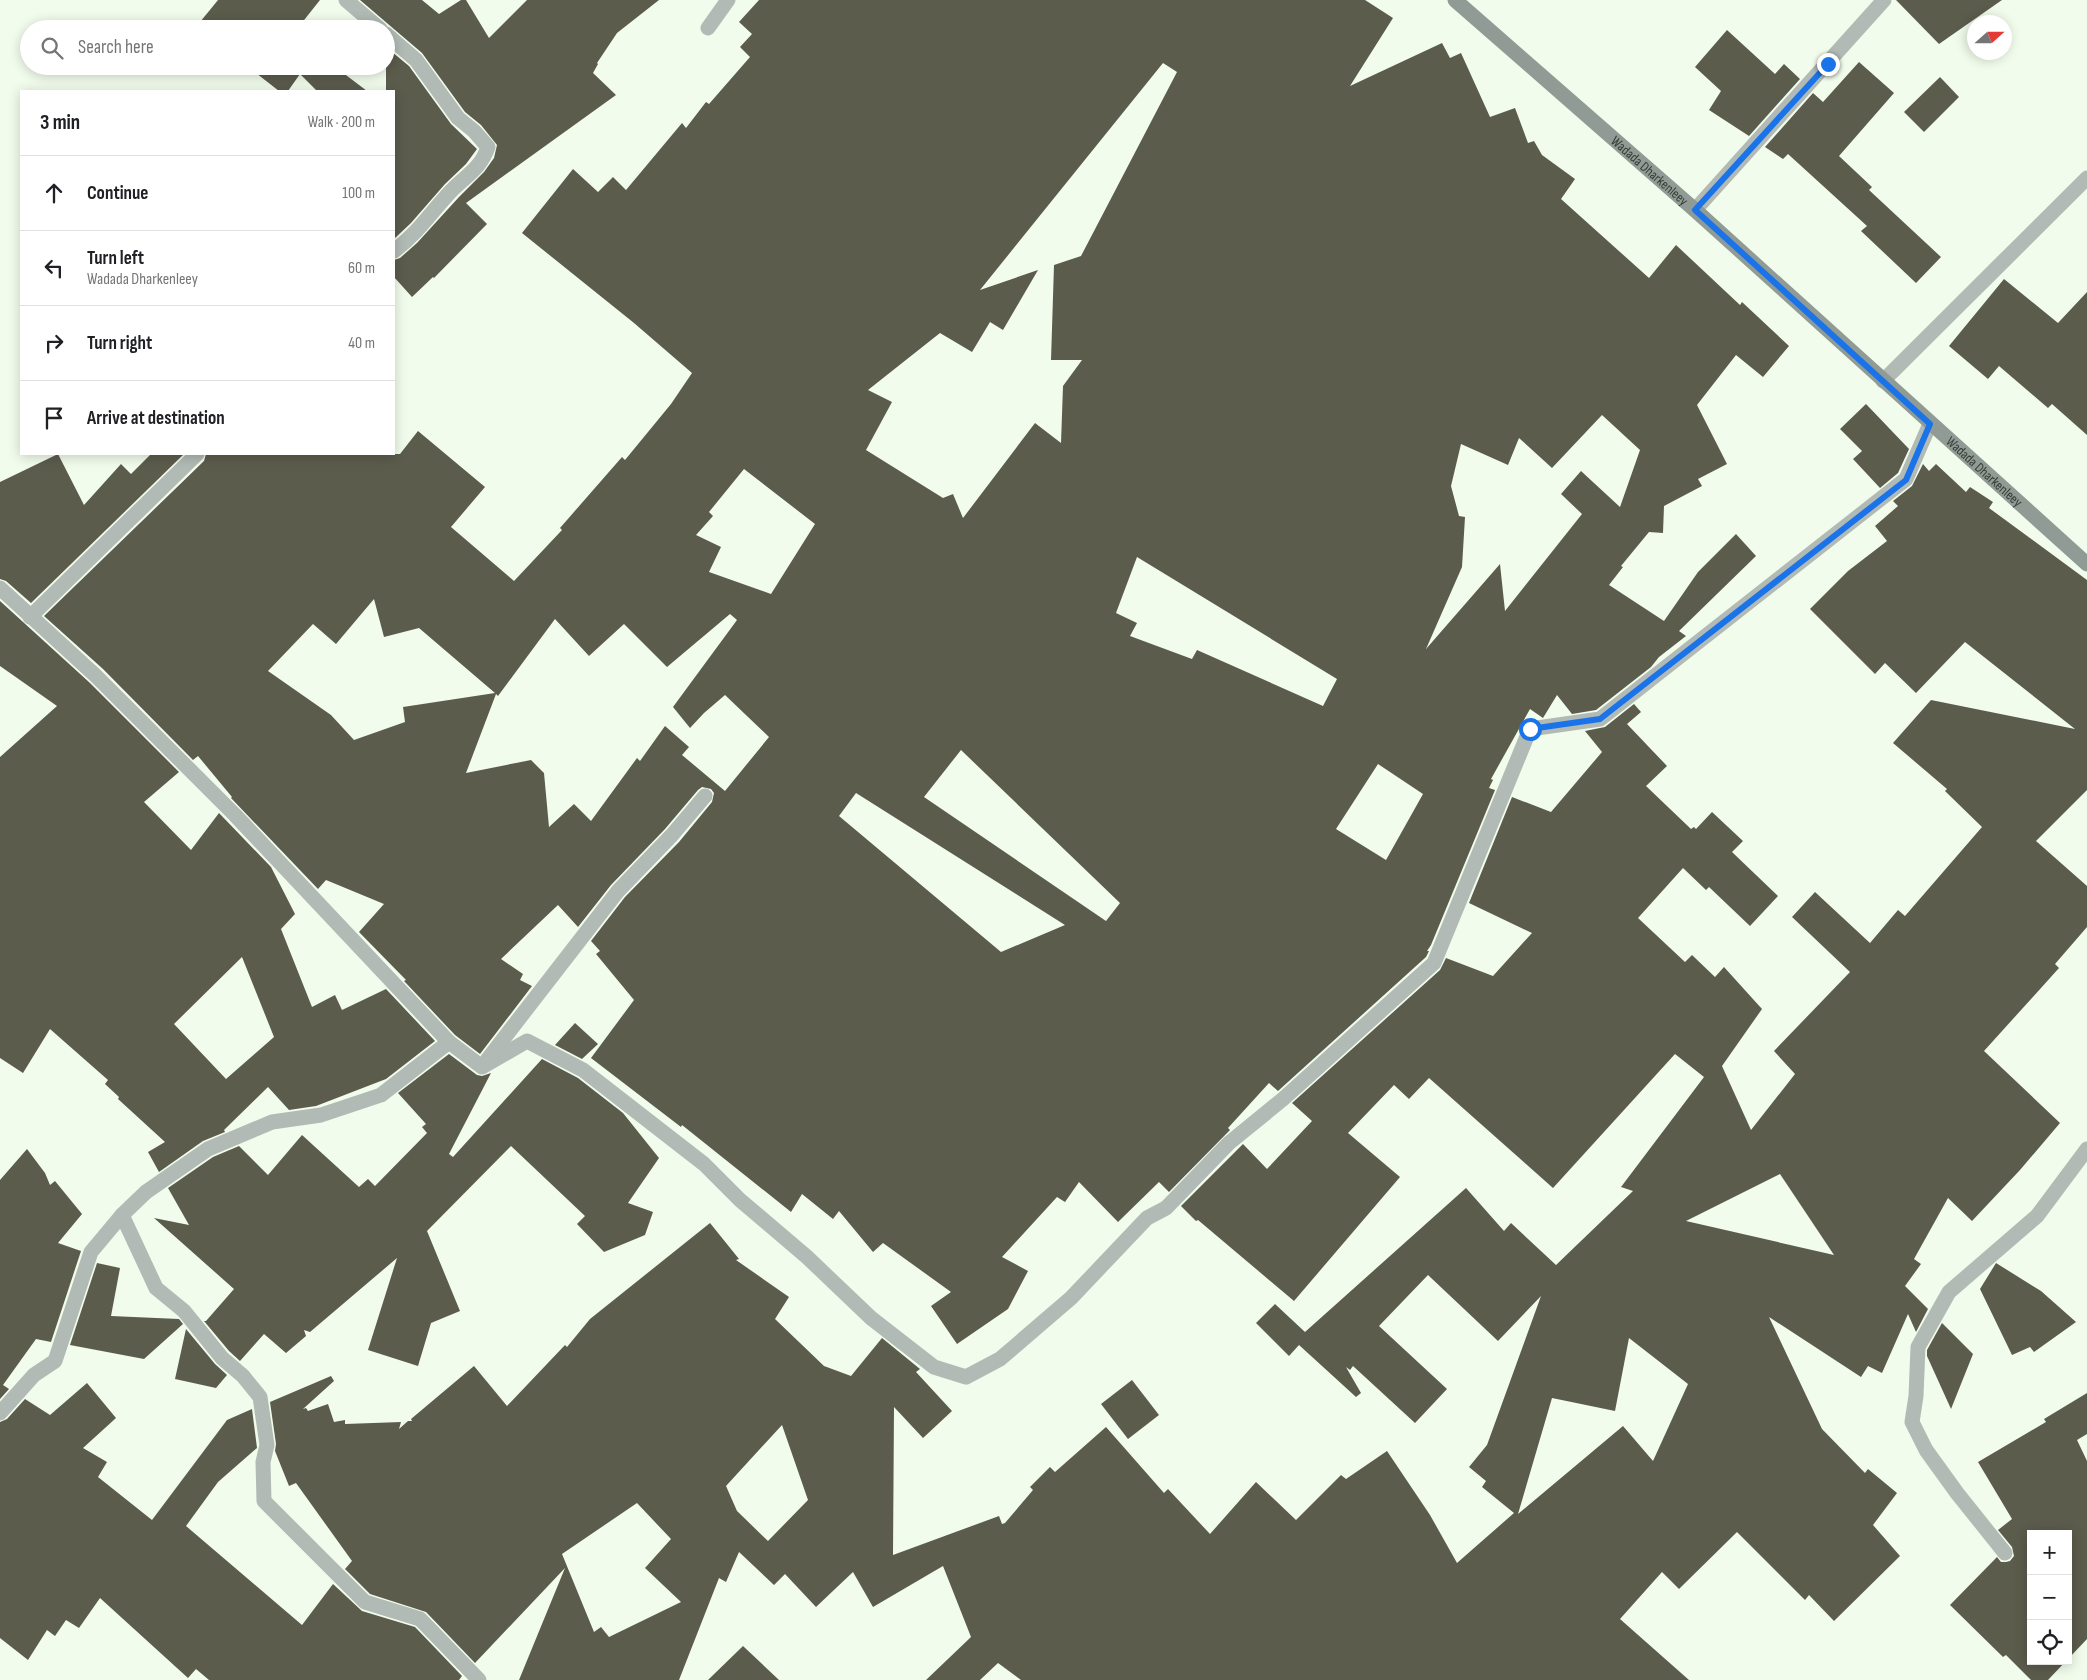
<!DOCTYPE html>
<meta charset="utf-8">
<style>
:root{--surface:#fff;--page:#f6f6f6;--text:#202124;--muted:#757577;--line:#e0e0e0}
body{margin:0;font-family:"Sofia Sans Condensed",sans-serif;background:var(--page);color:var(--text)}
.controls{position:absolute;right:15px;bottom:15px;display:grid;overflow:hidden;border-radius:0px;box-shadow:0 2px 12px #0003}
.controls button{width:45px;height:45px;display:grid;place-items:center;padding:0;border:0;border-bottom:1px solid var(--line);background:var(--surface);color:var(--text);font:25px sans-serif}
.compass{position:absolute;left:1967px;top:15px;width:45px;height:45px;border-radius:50%;background:var(--surface);box-shadow:0 2px 12px #0003;rotate:69deg}
.stop{position:absolute;width:15px;height:15px;margin:-11px;border:4px solid #1a73e8;border-radius:50%;background:#fff}
.stop.end{background:#1a73e8;border-color:#fff;box-shadow:0 1px 5px #0008}
.list{margin:0;padding:0;list-style:none}
h2{display:flex;justify-content:space-between;align-items:center;height:65px;margin:0;padding:0 20px;font-size:21px}
h2 small{font-size:16px;font-weight:400;color:var(--muted)}
.list li{display:grid;grid-template-columns:32px 1fr auto;gap:15px;align-items:center;box-sizing:border-box;height:75px;padding:0 20px;border-top:1px solid var(--line)}
.list b{display:block;font-size:19px;white-space:nowrap}
.list p{margin:0;font-size:16px;white-space:nowrap;color:var(--muted)}
.list em{font-size:16px;font-style:normal;color:var(--muted)}
.icon{flex:none;width:28px;height:28px;fill:none;stroke:currentColor;stroke-width:2;stroke-linecap:round;stroke-linejoin:round}
.map{position:relative;flex:none;width:2087px;height:1680px;overflow:hidden}
.search{position:absolute;background:var(--surface);box-shadow:0 2px 12px #0003;left:20px;top:20px;width:375px;height:55px;display:flex;align-items:center;gap:12px;box-sizing:border-box;padding:0 18px;border-radius:28px;color:var(--muted);font-size:19px}
.panel{position:absolute;background:var(--surface);box-shadow:0 2px 12px #0003;left:20px;top:90px;width:375px;height:365px;border-radius:0px}
.map>svg:first-child{display:block}
</style>
<div class="map">
<svg width="2087" height="1680" viewBox="0 0 2087 1680">
<rect width="100%" height="100%" fill="#f1fcec"/>
<g fill="#5c5c4d" fill-rule="evenodd">
<polygon points="218,0 320,0 297,29 199,29 196,27"/>
<polygon points="360,0 422,0 439,14 461,0 466,0 489,38 527,0 659,0 617,33 597,63 598,64 593,73 616,95 466,203 487,224 434,278 433,277 412,297 394,277 394,260 400,258 417,243 459,197 484,172 494,158 497,145 481,125 465,112 422,53"/>
<path d="M 759,0 L 1365,0 L 1393,18 L 1350,86 L 1442,43 L 1450,58 L 1461,53 L 1490,117 L 1515,108 L 1528,143 L 1534,141 L 1542,155 L 1575,179 L 1561,199 L 1649,278 L 1676,245 L 1740,305 L 1742,302 L 1789,346 L 1763,377 L 1736,355 L 1697,405 L 1727,464 L 1698,479 L 1702,486 L 1664,506 L 1663,533 L 1649,532 L 1621,566 L 1623,567 L 1609,585 L 1664,621 L 1698,572 L 1736,534 L 1756,556 L 1679,631 L 1686,636 L 1659,657 L 1651,667 L 1596,710 L 1572,714 L 1557,695 L 1543,718 L 1530,709 L 1491,779 L 1493,780 L 1489,788 L 1495,790 L 1431,945 L 1427,951 L 1429,951 L 1426,957 L 1278,1091 L 1269,1083 L 1228,1128 L 1230,1130 L 1169,1192 L 1159,1182 L 1118,1222 L 1079,1182 L 1065,1202 L 1057,1197 L 1002,1257 L 1028,1271 L 1008,1309 L 957,1344 L 931,1306 L 951,1292 L 883,1243 L 873,1252 L 839,1211 L 833,1219 L 802,1194 L 791,1212 L 682,1125 L 681,1127 L 591,1058 L 634,1000 L 596,954 L 600,951 L 591,941 L 625,897 L 679,842 L 712,802 L 714,793 L 711,789 L 702,787 L 698,790 L 665,829 L 611,885 L 578,927 L 558,905 L 501,959 L 523,974 L 520,980 L 532,986 L 480,1054 L 455,1035 L 404,981 L 406,980 L 359,932 L 384,904 L 326,880 L 318,889 L 231,798 L 232,797 L 198,756 L 193,760 L 103,669 L 44,616 L 204,461 L 206,454 L 400,454 L 418,431 L 485,487 L 451,527 L 514,581 L 562,530 L 560,528 L 622,457 L 625,460 L 671,404 L 692,373 L 634,323 L 522,233 L 573,169 L 598,192 L 613,177 L 626,190 L 682,123 L 686,128 L 706,102 L 709,104 L 750,57 L 740,47 L 752,34 L 739,22 ZM 1163,63 L 1177,72 L 1081,256 L 1054,265 L 1051,360 L 1082,360 L 1063,386 L 1061,443 L 1035,423 L 963,518 L 953,494 L 943,498 L 866,450 L 892,402 L 868,390 L 940,333 L 972,352 L 990,322 L 1003,330 L 1038,270 L 980,290 ZM 1602,415 L 1640,450 L 1620,507 L 1581,471 L 1561,494 L 1582,514 L 1505,611 L 1500,564 L 1426,649 L 1462,567 L 1465,517 L 1459,516 L 1451,486 L 1461,444 L 1508,465 L 1519,438 L 1552,468 ZM 744,469 L 815,524 L 771,594 L 709,572 L 721,547 L 696,535 L 713,516 L 709,512 ZM 1137,557 L 1337,679 L 1323,706 L 1197,650 L 1192,659 L 1130,636 L 1137,623 L 1116,613 ZM 374,599 L 384,637 L 419,628 L 495,693 L 403,707 L 405,722 L 354,740 L 331,715 L 268,671 L 313,624 L 336,644 ZM 730,614 L 737,620 L 673,707 L 690,728 L 704,713 L 725,695 L 769,737 L 725,791 L 682,755 L 689,747 L 665,726 L 640,761 L 637,758 L 591,821 L 574,804 L 549,827 L 544,773 L 531,760 L 466,773 L 496,694 L 498,696 L 555,619 L 589,656 L 624,624 L 667,667 ZM 961,750 L 1120,903 L 1106,921 L 924,797 ZM 1378,764 L 1423,794 L 1386,860 L 1336,829 ZM 856,793 L 1065,925 L 1001,952 L 839,816 Z"/>
<polygon points="1896,0 2002,0 1939,44"/>
<polygon points="1727,30 1775,74 1784,64 1800,79 1749,136 1709,110 1721,91 1695,67"/>
<polygon points="386,47 409,66 451,124 477,149 466,164 445,184 411,223 394,239 394,91 386,91"/>
<polygon points="1859,62 1894,93 1839,156 1872,187 1869,190 1941,257 1916,283 1861,231 1867,226 1788,154 1783,159 1765,147 1813,93 1823,102"/>
<polygon points="247,66 334,66 367,91 317,91 300,74 288,91 279,91"/>
<polygon points="1940,77 1959,97 1924,132 1904,112"/>
<polygon points="2004,279 2058,323 2087,292 2087,435 2052,404 2048,408 1999,366 1988,379 1949,346"/>
<polygon points="1866,404 1909,449 1898,473 1880,488 1853,459 1862,451 1840,429"/>
<polygon points="58,454 84,505 121,464 131,474 151,454 184,454 31,603 6,581 0,579 0,482"/>
<path d="M 1923,464 L 1929,471 L 1936,464 L 1966,492 L 1970,487 L 1993,502 L 1989,508 L 2087,580 L 2087,790 L 2036,841 L 2087,886 L 2087,927 L 2055,964 L 2059,968 L 1984,1051 L 2060,1123 L 2020,1170 L 1972,1221 L 1948,1198 L 1914,1259 L 1921,1264 L 1905,1286 L 1928,1309 L 1916,1332 L 1908,1314 L 1882,1373 L 1868,1366 L 1861,1377 L 1769,1317 L 1822,1429 L 1865,1473 L 1868,1469 L 1897,1493 L 1873,1525 L 1900,1556 L 1834,1621 L 1809,1595 L 1805,1600 L 1737,1532 L 1679,1589 L 1662,1572 L 1620,1619 L 1689,1680 L 1021,1680 L 998,1663 L 980,1680 L 926,1680 L 971,1637 L 943,1566 L 873,1607 L 853,1572 L 816,1607 L 785,1574 L 774,1585 L 739,1552 L 726,1582 L 719,1578 L 679,1680 L 519,1680 L 565,1568 L 475,1663 L 426,1612 L 370,1594 L 345,1569 L 352,1561 L 296,1483 L 289,1486 L 275,1451 L 276,1444 L 270,1402 L 331,1376 L 334,1381 L 303,1409 L 306,1408 L 308,1411 L 328,1404 L 334,1422 L 345,1420 L 345,1424 L 401,1422 L 399,1429 L 408,1421 L 412,1421 L 411,1419 L 474,1366 L 507,1406 L 565,1345 L 567,1347 L 590,1319 L 710,1223 L 739,1259 L 736,1260 L 789,1297 L 775,1319 L 824,1366 L 851,1376 L 882,1338 L 920,1369 L 916,1372 L 952,1411 L 923,1438 L 894,1407 L 893,1555 L 999,1516 L 1002,1524 L 1005,1523 L 1033,1490 L 1030,1487 L 1050,1467 L 1055,1472 L 1106,1427 L 1164,1493 L 1168,1489 L 1210,1534 L 1256,1482 L 1296,1520 L 1341,1475 L 1346,1479 L 1387,1451 L 1430,1515 L 1457,1563 L 1514,1513 L 1482,1487 L 1486,1481 L 1469,1467 L 1487,1445 L 1541,1296 L 1498,1341 L 1428,1275 L 1379,1326 L 1447,1389 L 1415,1423 L 1353,1366 L 1350,1370 L 1346,1367 L 1361,1393 L 1356,1397 L 1299,1345 L 1289,1356 L 1256,1323 L 1275,1304 L 1305,1332 L 1466,1188 L 1504,1231 L 1511,1223 L 1556,1265 L 1633,1191 L 1621,1187 L 1704,1077 L 1675,1054 L 1553,1188 L 1429,1078 L 1409,1099 L 1394,1085 L 1348,1133 L 1400,1177 L 1294,1301 L 1198,1220 L 1196,1221 L 1181,1206 L 1243,1144 L 1267,1169 L 1312,1121 L 1292,1103 L 1440,970 L 1446,958 L 1493,976 L 1532,933 L 1469,903 L 1512,797 L 1551,812 L 1602,752 L 1585,731 L 1605,727 L 1634,704 L 1641,712 L 1627,724 L 1667,766 L 1646,786 L 1691,829 L 1694,827 L 1696,829 L 1712,812 L 1743,841 L 1732,852 L 1778,896 L 1750,926 L 1709,887 L 1706,890 L 1683,868 L 1638,918 L 1685,962 L 1692,955 L 1715,977 L 1724,967 L 1762,1009 L 1722,1066 L 1751,1130 L 1795,1074 L 1774,1051 L 1850,972 L 1792,917 L 1815,892 L 1870,943 L 1898,910 L 1905,916 L 1982,827 L 1945,791 L 1947,789 L 1893,743 L 1931,700 L 2075,729 L 1965,642 L 1916,693 L 1885,663 L 1875,674 L 1810,609 L 1848,571 L 1887,541 L 1875,526 L 1898,506 L 1893,501 L 1912,486 ZM 1780,1174 L 1834,1255 L 1686,1221 ZM 1629,1338 L 1688,1384 L 1653,1461 L 1623,1426 L 1518,1514 L 1552,1398 L 1615,1411 ZM 782,1425 L 808,1500 L 768,1541 L 737,1511 L 726,1486 ZM 637,1503 L 671,1539 L 645,1568 L 681,1602 L 609,1637 L 601,1627 L 594,1632 L 562,1554 Z"/>
<path d="M 0,601 L 90,683 L 179,772 L 144,802 L 191,850 L 219,813 L 271,867 L 295,914 L 281,929 L 312,1007 L 335,995 L 342,1010 L 386,989 L 435,1041 L 386,1079 L 316,1106 L 289,1110 L 268,1087 L 224,1130 L 225,1132 L 203,1141 L 159,1172 L 148,1152 L 165,1142 L 118,1099 L 119,1097 L 105,1084 L 108,1080 L 50,1029 L 23,1073 L 0,1058 L 0,757 L 57,706 L 0,666 ZM 242,957 L 274,1037 L 226,1079 L 174,1024 Z"/>
<polygon points="575,1023 598,1044 582,1059 555,1045"/>
<polygon points="449,1054 477,1075 482,1076 491,1073 449,1154 453,1157 542,1059 578,1078 623,1113 659,1158 628,1203 653,1212 645,1235 604,1252 577,1224 585,1216 511,1146 427,1231 460,1311 431,1323 418,1366 368,1350 397,1258 310,1332 304,1330 306,1336 286,1353 264,1334 240,1361 229,1351 204,1321 206,1321 234,1289 154,1218 189,1225 168,1188 213,1157 239,1146 268,1175 302,1135 359,1187 368,1179 375,1186 427,1133 422,1127 426,1124 398,1093"/>
<polygon points="27,1149 45,1173 50,1185 55,1181 82,1214 58,1243 81,1251 51,1342 36,1339 3,1385 9,1389 0,1399 0,1180"/>
<polygon points="97,1263 120,1268 111,1316 179,1319 183,1324 144,1359 70,1345"/>
<polygon points="1996,1263 2041,1291 2076,1322 2034,1352 2030,1347 2012,1355 1980,1289"/>
<polygon points="1942,1323 1973,1354 1951,1409 1927,1356 1927,1350"/>
<polygon points="186,1329 215,1364 227,1375 216,1388 175,1379"/>
<polygon points="1132,1380 1159,1415 1128,1439 1101,1404"/>
<polygon points="87,1383 116,1418 83,1448 107,1462 98,1477 152,1520 227,1420 252,1409 257,1448 218,1482 186,1526 302,1625 333,1584 362,1611 415,1627 462,1676 459,1680 209,1680 196,1669 188,1678 100,1598 79,1628 66,1620 55,1636 47,1630 28,1660 0,1638 0,1422 7,1419 25,1399 50,1415"/>
<polygon points="2087,1393 2087,1434 2077,1440 2087,1461 2087,1639 2068,1659 2068,1534 2031,1534 2031,1661 2066,1661 2048,1680 2031,1680 2006,1655 2003,1657 1950,1605 1997,1557 2001,1562 2006,1562 2010,1561 2014,1556 2012,1547 1998,1530 2012,1519 1978,1462 2046,1422 2044,1419"/>
<polygon points="743,1646 779,1680 708,1680"/>
</g>
<g fill="none" stroke-linecap="round" stroke-linejoin="round">
<g stroke="#b2bab5" stroke-width="15">
<polyline points="346,0 380,29"/>
<polyline points="708,28 728,0"/>
<path d="M 386,34 L 416,60 L 458,118 L 474,131 L 488,147 C 481,168 467,175 452,190 C 431,212 419,232 394,251"/>
<polyline points="1695,210 1884,0"/>
<polyline points="1883,381 2087,178"/>
<polyline points="0,588 96,676 235,815 449,1042 482,1067 527,1041 583,1070 704,1164 740,1200 807,1257 871,1318 934,1367 966,1377 1000,1359 1071,1298 1147,1218 1166,1208 1229,1143 1283,1099 1434,963 1530,729 1600,719 1906,479 1930,424"/>
<polyline points="30,617 197,454"/>
<polyline points="487,1060 618,891 672,835 705,796"/>
<polyline points="122,1215 156,1288 184,1311 222,1358 243,1376 260,1397 267,1445 263,1462 264,1501 365,1602 420,1619 479,1680"/>
<polyline points="0,1413 34,1375 55,1361 91,1252 122,1215 146,1192 208,1149 272,1122 321,1115 381,1095 449,1042"/>
<polyline points="2005,1553 1957,1493 1926,1450 1912,1422 1916,1396 1918,1347 1949,1292 2037,1216 2087,1149"/>
</g>
<path stroke="#909b95" stroke-width="15" id="s1" d="M 1455,0 L 1695,210 L 2087,564"/>
</g>
<g fill="none" stroke-linecap="round" stroke-linejoin="round">
<polyline stroke="#1a73e8" stroke-width="6" points="1530,729 1600,719 1906,480 1930,424 1695,210 1828,64"/>
</g>
<g text-anchor="middle" dominant-baseline="central" stroke-width="5" stroke-linejoin="round" paint-order="stroke">
<g font-size="14" fill="#363a34" stroke="#fff">
<text stroke="none"><textPath href="#s1" startOffset="259">Wadada Dharkenleey</textPath></text>
<text stroke="none"><textPath href="#s1" startOffset="709">Wadada Dharkenleey</textPath></text>
</g>
</g>
</svg>
<div class="controls">
<button>+</button>
<button>−</button>
<button><svg class="icon" aria-label="locate" viewBox="0 0 24 24"><circle cx="12" cy="12" r="6"/><path d="M12 2v4M12 18v4M2 12h4M18 12h4"/></svg></button>
</div>
<svg class="compass" viewBox="-18 -18 36 36"><path d="M0-13l5 13h-10z" fill="#e53935"/><path d="M0 13l5-13h-10z" fill="#757577"/></svg>
<div class="stop" style="left:1530px;top:729px"></div>
<div class="stop end" style="left:1828px;top:64px"></div>
<div class="search"><svg class="icon" aria-label="search" viewBox="0 0 24 24"><circle cx="10" cy="10" r="6"/><path d="M15 15l6 6"/></svg>Search here</div>
<section class="panel">
<h2>3 min<small>Walk · 200 m</small></h2>
<ul class="list">
<li><svg class="icon" aria-label="ahead" viewBox="0 0 24 24"><path d="M12 20V5M6 11l6-6 6 6"/></svg><div><b>Continue</b></div><em>100 m</em></li>
<li><svg class="icon" aria-label="left" viewBox="0 0 24 24"><path d="M17 20v-9H6M10 6l-5 5 5 5"/></svg><div><b>Turn left</b><p>Wadada Dharkenleey</p></div><em>60 m</em></li>
<li><svg class="icon" aria-label="right" viewBox="0 0 24 24"><path d="M7 20v-9h11M14 6l5 5-5 5"/></svg><div><b>Turn right</b></div><em>40 m</em></li>
<li><svg class="icon" aria-label="arrive" viewBox="0 0 24 24"><path d="M6 21V4h12l-3 4 3 4H6"/></svg><div><b>Arrive at destination</b></div></li>
</ul>
</section>
</div>
